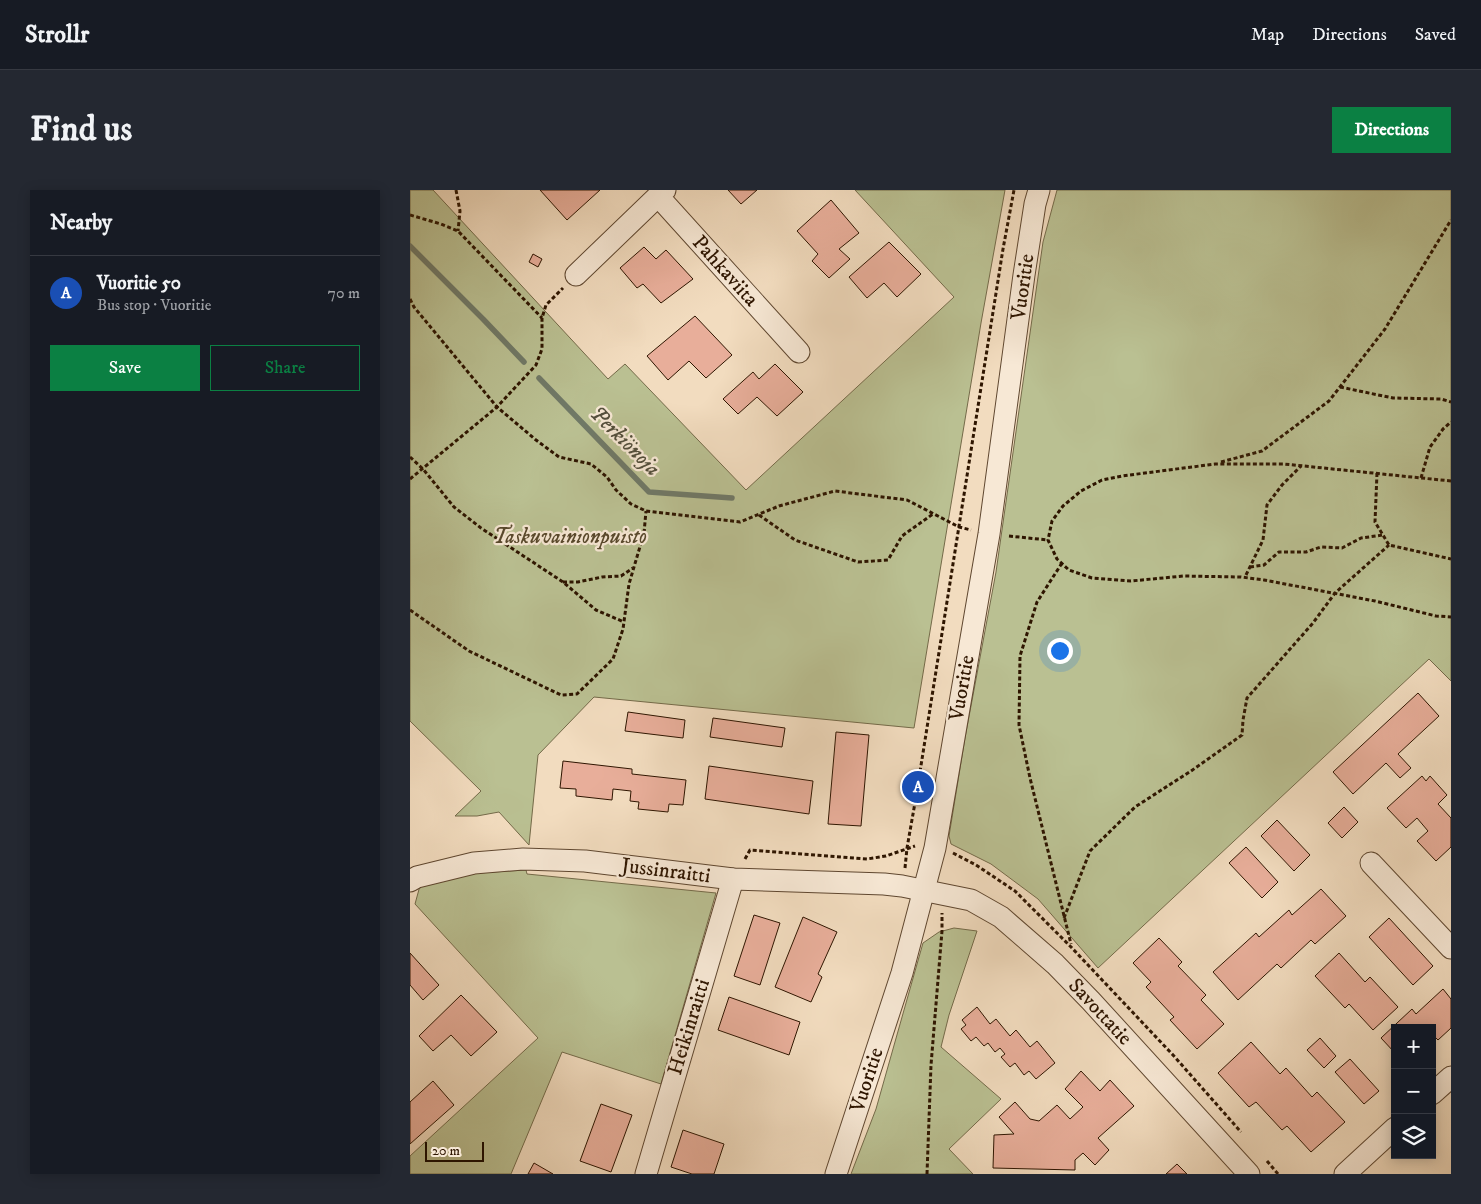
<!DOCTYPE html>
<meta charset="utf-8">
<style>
:root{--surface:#171b24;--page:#242831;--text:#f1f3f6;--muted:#9ea1a6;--line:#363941;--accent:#0b8043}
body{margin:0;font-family:"IM FELL DW Pica",serif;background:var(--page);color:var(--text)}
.controls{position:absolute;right:15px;bottom:15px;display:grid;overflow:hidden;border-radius:0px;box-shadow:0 2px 12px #0003}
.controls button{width:45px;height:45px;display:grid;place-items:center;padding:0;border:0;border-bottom:1px solid var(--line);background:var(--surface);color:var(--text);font:25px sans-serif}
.scale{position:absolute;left:15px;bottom:12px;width:59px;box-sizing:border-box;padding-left:5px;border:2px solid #2e1500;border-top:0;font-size:14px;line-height:18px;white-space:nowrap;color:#2e1500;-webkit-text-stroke:4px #f7e8d5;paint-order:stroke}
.you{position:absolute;left:649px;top:460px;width:18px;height:18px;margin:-12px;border:4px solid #fff;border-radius:50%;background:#1a73e8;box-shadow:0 0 0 8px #1a73e833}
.badge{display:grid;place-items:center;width:32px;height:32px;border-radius:50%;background:var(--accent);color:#fff;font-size:16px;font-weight:700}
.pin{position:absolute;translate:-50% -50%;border:2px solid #fff;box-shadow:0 1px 5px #0006}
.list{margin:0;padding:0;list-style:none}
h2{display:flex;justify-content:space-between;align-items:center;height:65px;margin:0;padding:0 20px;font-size:21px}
h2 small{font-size:16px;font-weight:400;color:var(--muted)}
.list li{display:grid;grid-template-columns:32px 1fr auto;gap:15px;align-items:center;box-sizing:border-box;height:75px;padding:0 20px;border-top:1px solid var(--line)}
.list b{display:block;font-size:19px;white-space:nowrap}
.list p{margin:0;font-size:16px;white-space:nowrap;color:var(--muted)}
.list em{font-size:16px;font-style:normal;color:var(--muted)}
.actions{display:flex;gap:10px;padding:15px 20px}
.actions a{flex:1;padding:11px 0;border:1px solid var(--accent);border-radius:0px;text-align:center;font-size:18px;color:var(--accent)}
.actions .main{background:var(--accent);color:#fff}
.icon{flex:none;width:28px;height:28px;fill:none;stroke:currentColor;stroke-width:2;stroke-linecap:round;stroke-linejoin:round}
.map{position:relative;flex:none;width:1041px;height:984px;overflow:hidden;border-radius:0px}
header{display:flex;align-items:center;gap:30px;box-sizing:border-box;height:70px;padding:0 25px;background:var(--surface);border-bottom:1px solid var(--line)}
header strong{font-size:24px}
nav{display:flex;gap:28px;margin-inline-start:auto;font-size:18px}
.intro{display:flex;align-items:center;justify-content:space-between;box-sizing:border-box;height:120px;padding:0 30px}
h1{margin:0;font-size:35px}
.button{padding:12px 22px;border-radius:0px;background:var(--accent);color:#fff;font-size:18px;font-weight:700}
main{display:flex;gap:30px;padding:0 30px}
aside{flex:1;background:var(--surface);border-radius:0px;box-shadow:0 2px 12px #0003}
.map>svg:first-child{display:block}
</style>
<header>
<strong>Strollr</strong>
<nav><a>Map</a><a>Directions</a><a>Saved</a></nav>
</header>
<div class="intro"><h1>Find us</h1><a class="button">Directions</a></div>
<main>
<aside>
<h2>Nearby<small></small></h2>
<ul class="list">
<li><span class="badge" style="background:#1a4fb4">A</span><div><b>Vuoritie 50</b><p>Bus stop · Vuoritie</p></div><em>70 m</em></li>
</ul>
<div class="actions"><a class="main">Save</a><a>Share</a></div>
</aside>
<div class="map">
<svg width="1041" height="984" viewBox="0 0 1041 984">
<rect width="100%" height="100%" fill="#f2dcbf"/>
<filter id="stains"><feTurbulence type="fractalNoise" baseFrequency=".004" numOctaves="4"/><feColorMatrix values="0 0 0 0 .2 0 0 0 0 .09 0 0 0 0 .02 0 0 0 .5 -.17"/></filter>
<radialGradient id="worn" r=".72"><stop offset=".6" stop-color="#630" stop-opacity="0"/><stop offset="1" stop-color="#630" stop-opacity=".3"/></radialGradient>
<g fill="#bac092" stroke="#746a49">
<polygon points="0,0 23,0 198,189 215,174 336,300 544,107 445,0 595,0 571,133 504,538 184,507 128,565 119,655 89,622 67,626 45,626 71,601 0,531"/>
<polygon points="647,0 1041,0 1041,491 1019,469 688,778 628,709 581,674 541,654 539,646 555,548 586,382 633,52"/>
<polygon points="116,680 117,684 306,703 251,894 152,862 101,984 0,984 0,966 128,848 5,714 11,692 50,684"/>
<polygon points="544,738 567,741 539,825 531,857 591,909 539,959 563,984 441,984 466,919 513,753 529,742"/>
</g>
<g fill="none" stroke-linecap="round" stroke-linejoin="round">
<g stroke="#707967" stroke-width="5.5">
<polyline points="0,56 73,129 114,172"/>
<polyline points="129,188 239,302 322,308"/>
</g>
</g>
<g fill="#e8ae9a" stroke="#2e1500">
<polygon points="130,0 190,0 157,30"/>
<polygon points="318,0 347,0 331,14"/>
<polygon points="421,10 449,43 429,59 440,69 419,88 402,71 408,64 387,41"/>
<polygon points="479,52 511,84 487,107 474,93 457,108 439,87"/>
<polygon points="234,57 246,69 256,60 283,89 251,113 233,94 227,98 210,78"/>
<polygon points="123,64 132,69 128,77 119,72"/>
<polygon points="285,126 322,165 296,188 279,171 258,190 237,166"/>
<polygon points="365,174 393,202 367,226 347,207 328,224 313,209 343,182 349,189"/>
<polygon points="1008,503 1029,526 988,564 1001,578 990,588 976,573 943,604 923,582"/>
<polygon points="218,522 275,530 273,548 215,541"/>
<polygon points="303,528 375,538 372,557 300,547"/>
<polygon points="426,542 459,545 451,636 418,634"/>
<polygon points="153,571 222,579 222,584 276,590 273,615 259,614 258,622 228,619 229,612 220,611 221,601 203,599 202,610 166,606 166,599 150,598"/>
<polygon points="299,576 403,591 399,624 295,609"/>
<polygon points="1012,586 1016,591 1020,586 1037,605 1028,614 1041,628 1041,657 1026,671 1007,651 1018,641 1007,628 996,638 977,618"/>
<polygon points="934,617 948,632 932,648 918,633"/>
<polygon points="867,630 900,665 884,681 851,646"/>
<polygon points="836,657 868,692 852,708 819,673"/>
<polygon points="911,699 936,726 905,754 901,750 871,778 867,774 828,810 803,782 846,743 849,747 879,720 882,725"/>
<polygon points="344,725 370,733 350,795 324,786"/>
<polygon points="393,727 427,742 408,784 412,787 401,812 365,797"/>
<polygon points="979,728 1023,776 1003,795 959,747"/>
<polygon points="749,748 772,772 768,776 796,805 791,810 814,834 787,859 760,830 764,827 736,797 741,792 723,773"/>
<polygon points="0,763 29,795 13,810 0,795"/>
<polygon points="929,763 955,792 960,787 988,817 963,840 939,814 935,818 905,786"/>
<polygon points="1033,799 1041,809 1041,838 1028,850 1024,846 1022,848 1022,838 985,838 985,863 971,848 1002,819 1006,824"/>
<polygon points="51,805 87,842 61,866 41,845 23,861 9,846"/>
<polygon points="319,807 390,832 379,865 308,840"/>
<polygon points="567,817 580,834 586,829 600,846 606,840 620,857 627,851 645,873 626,889 619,881 614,885 605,873 600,877 591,867 595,864 590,858 585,862 578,853 574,856 566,847 561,851 551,839 556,835 552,830"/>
<polygon points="910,848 926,866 914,878 897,860"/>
<polygon points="841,852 870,884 876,878 902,907 907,902 935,932 901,962 877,936 872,940 846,912 839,917 808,883"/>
<polygon points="940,869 969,901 954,914 925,882"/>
<polygon points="671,881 690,901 700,890 724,916 688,948 699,960 685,975 673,963 665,970 665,980 583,978 584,945 604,944 589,927 605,912 620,929 629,931 647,915 660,929 673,917 655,899"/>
<polygon points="23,891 44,915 0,954 0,912"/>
<polygon points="191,914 222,925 201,982 170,971"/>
<polygon points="273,940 314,954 304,984 282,984 261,977"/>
<polygon points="124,973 143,984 118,984"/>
<polygon points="767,974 777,984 756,984"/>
</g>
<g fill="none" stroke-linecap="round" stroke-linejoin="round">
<g stroke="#5f4730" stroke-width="23">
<g id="minor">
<polyline points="255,0 248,6 389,162"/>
<polyline points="166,85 248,6"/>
<polyline points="961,673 1041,758"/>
<polyline points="0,691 7,687 64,673 113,669 175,671 323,689 474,694 492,696 561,710 591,727 645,774 681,811 839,984"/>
<polyline points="1022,904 1041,887"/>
<polyline points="236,984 323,689"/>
<polyline points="426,984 492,783 525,658 579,344 614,85 625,14 629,0"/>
<polyline points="935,984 985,938"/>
</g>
</g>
<g stroke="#2e1500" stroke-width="3" stroke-dasharray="4 2.5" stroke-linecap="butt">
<polyline points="46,0 50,21 48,41"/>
<polyline points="0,25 31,34 48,41 132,128"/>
<polyline points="0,109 4,117 87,217 126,250 149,267 181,274 197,287 206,300 221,314 236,321 330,332 369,316 425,301 497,310 549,337 561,340"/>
<polyline points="930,197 983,208 1031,209 1041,212"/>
<polyline points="0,267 13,279 44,317 71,338 153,392 186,420 214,432"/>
<polyline points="811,272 852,261 919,211 975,139 1041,30"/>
<polyline points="967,283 965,332 979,355 1041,369"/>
<polyline points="1011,288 1020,257 1033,239 1041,232"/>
<polyline points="0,289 87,217 126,175 132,159 132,128 136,115 153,98"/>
<polyline points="1041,291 874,274 805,274 712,286 692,290 671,301 653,316 642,331 638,350 647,369 659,380 682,388 721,391 773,386 831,387 854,390 965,411 1026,426 1041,427"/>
<polyline points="349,325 385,350 448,372 478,370 492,346 523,324"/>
<polyline points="599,346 638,350"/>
<polyline points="652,373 627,412 610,466 609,535 620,588 661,754"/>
<polyline points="840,377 854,375 869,362 896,362 911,357 932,358 951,348 973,345"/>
<polyline points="836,385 853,350 857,315 872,295 891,276"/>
<polyline points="153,392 168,392 192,387 211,386 223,378"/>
<polyline points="0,420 59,461 151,505 167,504 203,469 213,439 219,394 234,343 236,321"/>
<polyline points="543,663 566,675 605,701 661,757 763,865 831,942"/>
<polyline points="335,669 340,660 457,669 476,666 505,656"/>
<polyline points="495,678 497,658 506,607 593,59 604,0"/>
<polyline points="654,728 680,661 725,617 781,581 832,545 833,530 837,508 903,433 925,403 979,355"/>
<polyline points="857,971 868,984"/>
<polyline points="517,984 521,875 532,741 532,723"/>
</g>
<use href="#minor" stroke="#f7e8d5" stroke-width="21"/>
</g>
<g text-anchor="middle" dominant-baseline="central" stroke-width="4.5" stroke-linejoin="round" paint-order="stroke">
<g font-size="21" fill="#2e1500" stroke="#f7e8d5">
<text transform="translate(315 81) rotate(48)">Pahkaviita</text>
<text transform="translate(613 97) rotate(-82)">Vuoritie</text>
<text transform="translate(552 498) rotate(-80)">Vuoritie</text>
<text transform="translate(256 681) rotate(7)">Jussinraitti</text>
<text transform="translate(690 822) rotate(47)">Savottatie</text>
<text transform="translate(279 837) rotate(-73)">Heikinraitti</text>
<text transform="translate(457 890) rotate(-72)">Vuoritie</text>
</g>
<g font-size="21" font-style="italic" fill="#58482c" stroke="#f7e8d5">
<text x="160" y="347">Taskuvainionpuisto</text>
</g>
<g font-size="22" font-style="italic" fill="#544f3c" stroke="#f7e8d5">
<text transform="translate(215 251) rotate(45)">Perkiönoja</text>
</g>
</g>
<rect width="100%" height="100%" filter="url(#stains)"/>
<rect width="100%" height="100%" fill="url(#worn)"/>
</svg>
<div class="controls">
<button>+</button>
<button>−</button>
<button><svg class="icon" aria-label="layers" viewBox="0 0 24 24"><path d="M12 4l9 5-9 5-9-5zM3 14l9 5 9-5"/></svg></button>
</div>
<div class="scale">20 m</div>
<div class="you"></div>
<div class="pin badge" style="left:508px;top:597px;background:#1a4fb4">A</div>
</div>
</main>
